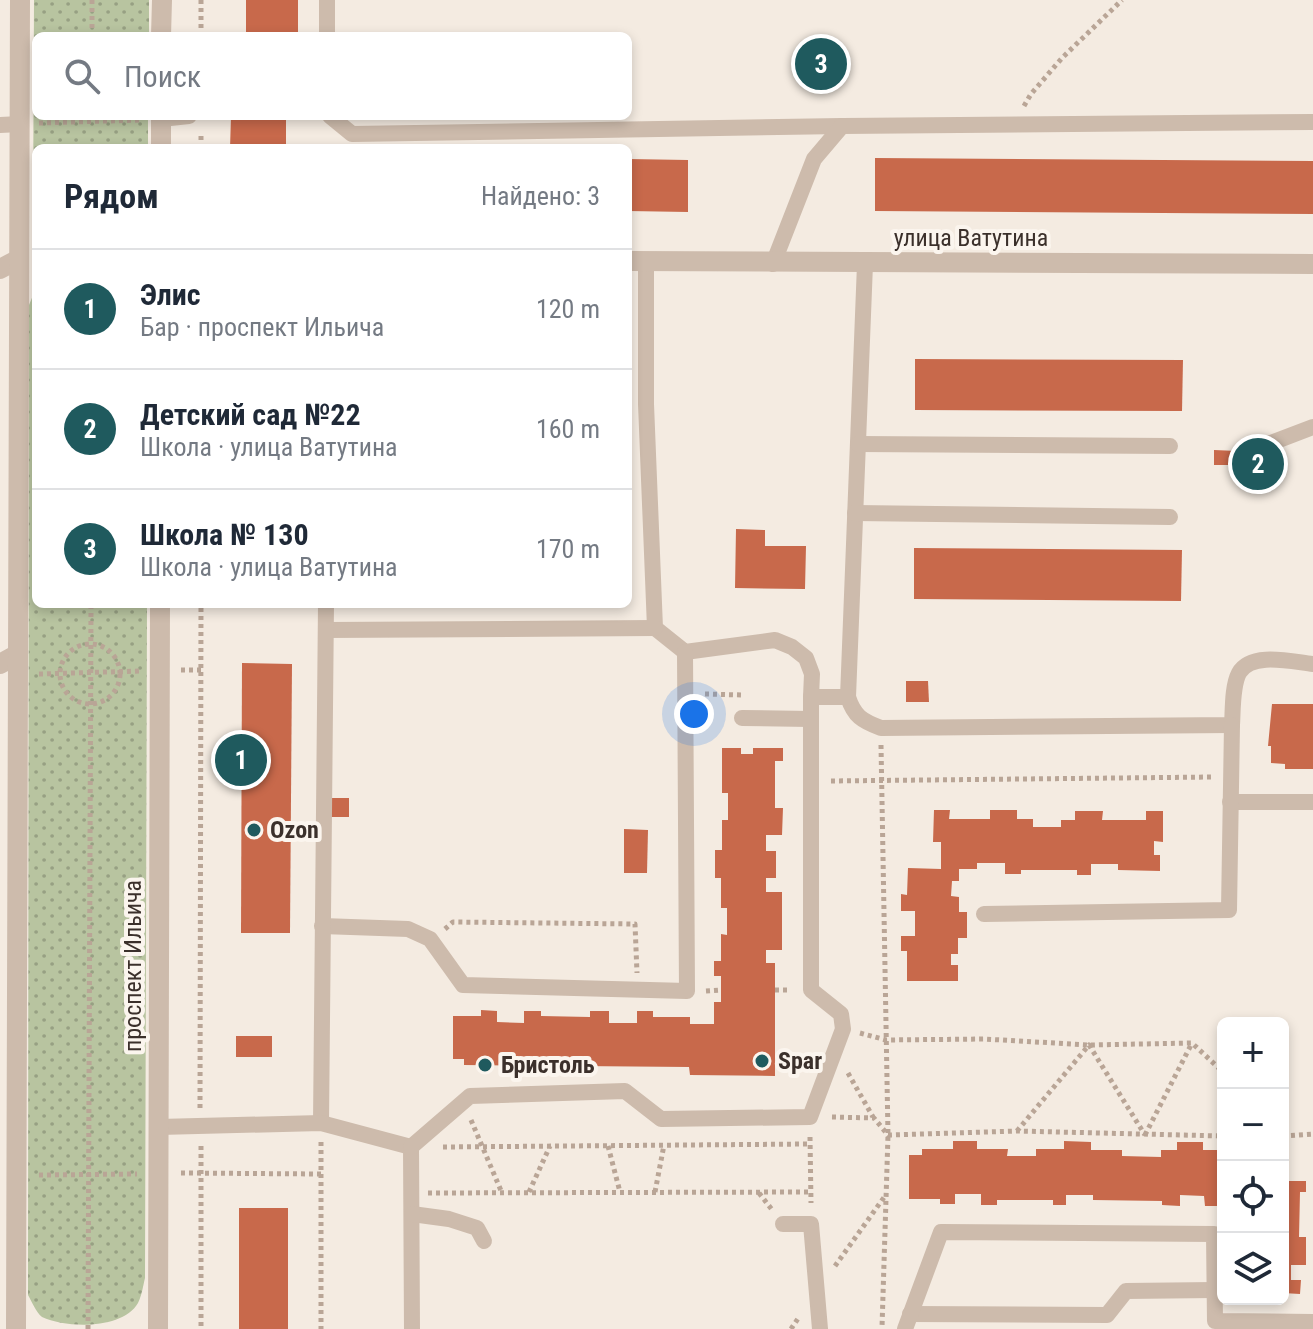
<!DOCTYPE html>
<html lang="ru">
<meta charset="utf-8">
<style>
:root{--surface:#fff;--page:#f2f2f3;--text:#1f2937;--muted:#747a83;--line:#e0e1e3;--accent:#1f5a5e}
body{margin:0;font-family:"Roboto Condensed",sans-serif;background:var(--page);color:var(--text)}
.controls{position:absolute;right:24px;bottom:24px;display:grid;overflow:hidden;border-radius:12px;box-shadow:0 4px 12px #0003}
.controls button{width:72px;height:72px;display:grid;place-items:center;padding:0;border:0;border-bottom:2px solid var(--line);background:var(--surface);color:var(--text);font:40px sans-serif}
.you{position:absolute;left:694px;top:714px;width:28px;height:28px;margin:-20px;border:6px solid #fff;border-radius:50%;background:#1a73e8;box-shadow:0 0 0 12px #1a73e833}
.badge{display:grid;place-items:center;width:52px;height:52px;border-radius:50%;background:var(--accent);color:#fff;font-size:26px;font-weight:700}
.pin{position:absolute;translate:-50% -50%;border:4px solid #fff;box-shadow:0 2px 8px #0006}
.list{margin:0;padding:0;list-style:none}
h2{display:flex;justify-content:space-between;align-items:center;height:104px;margin:0;padding:0 32px;font-size:34px}
h2 small{font-size:26px;font-weight:400;color:var(--muted)}
.list li{display:grid;grid-template-columns:52px 1fr auto;gap:24px;align-items:center;box-sizing:border-box;height:120px;padding:0 32px;border-top:2px solid var(--line)}
.list b{display:block;font-size:30px;white-space:nowrap}
.list p{margin:0;font-size:26px;white-space:nowrap;color:var(--muted)}
.list em{font-size:26px;font-style:normal;color:var(--muted)}
.icon{flex:none;width:44px;height:44px;fill:none;stroke:currentColor;stroke-width:2;stroke-linecap:round;stroke-linejoin:round}
.map{position:relative;flex:none;width:1313px;height:1329px;overflow:hidden}
.search{position:absolute;background:var(--surface);box-shadow:0 4px 12px #0003;left:32px;top:32px;width:600px;height:88px;display:flex;align-items:center;gap:20px;box-sizing:border-box;padding:0 28px;border-radius:12px;color:var(--muted);font-size:30px}
.panel{position:absolute;background:var(--surface);box-shadow:0 4px 12px #0003;left:32px;top:144px;width:600px;height:464px;border-radius:12px}
.map>svg:first-child{display:block}
</style>
<div class="map">
<svg width="1313" height="1329" viewBox="0 0 1313 1329">
<defs>
<pattern id="park-dots" width="8" height="8" patternUnits="userSpaceOnUse" patternTransform="scale(2)"><rect width="8" height="8" fill="#b8c4a0"/><path d="M2 2h.1M6 6h.1" fill="none" stroke="#97a083" stroke-width="1.8" stroke-linecap="round"/></pattern>
</defs>
<rect width="100%" height="100%" fill="#f4ebe1"/>
<g fill="url(#park-dots)">
<polygon points="34,0 149,0 149,36 36,36 36,116 148,116 148,148 36,148 36,226 33,218"/>
<path d="M 36,288 L 36,604 L 147,604 L 145,1278 C 143,1286 142,1295 138,1303 C 123,1329 68,1329 42,1317 C 36,1312 32,1302 28,1295 L 29,305 Z"/>
</g>
<g fill="#c8694b">
<rect x="246" y="0" width="52" height="36"/>
<polygon points="231,116 286,116 286,148 230,148"/>
<polygon points="875,158 1313,161 1313,214 875,211"/>
<polygon points="628,159 688,160 688,212 628,211"/>
<polygon points="915,359 1183,360 1182,411 915,410"/>
<polygon points="1214,450 1237,451 1237,465 1214,465"/>
<polygon points="736,529 765,530 765,546 806,546 805,589 735,588"/>
<polygon points="914,548 1182,550 1181,601 914,599"/>
<polygon points="242,663 292,664 290,933 241,933"/>
<polygon points="906,681 928,681 929,702 906,702"/>
<polygon points="1272,704 1313,704 1313,769 1285,769 1285,764 1271,763 1271,746 1268,746"/>
<polygon points="722,748 741,748 741,754 753,754 753,748 783,748 783,761 775,761 775,808 783,808 782,835 766,835 766,851 776,851 776,878 766,878 766,892 782,892 782,950 766,950 766,963 775,963 775,1076 690,1075 689,1067 577,1066 577,1060 557,1060 557,1066 464,1065 464,1059 453,1059 453,1016 481,1016 481,1010 497,1011 497,1022 524,1023 524,1011 541,1011 541,1016 590,1017 590,1011 609,1011 609,1023 637,1023 637,1011 653,1011 653,1017 690,1017 690,1024 714,1024 714,1002 721,1002 721,976 714,976 714,961 721,961 721,934 727,935 727,908 721,908 721,878 715,878 715,850 722,850 722,820 728,820 728,793 722,793"/>
<rect x="328" y="798" width="21" height="19"/>
<polygon points="934,810 950,810 949,819 990,819 990,810 1017,810 1017,819 1033,819 1033,827 1061,827 1061,820 1075,820 1075,811 1103,811 1102,820 1146,820 1146,811 1163,811 1163,842 1154,841 1154,855 1160,855 1160,871 1118,870 1118,864 1091,864 1091,875 1077,875 1077,870 1021,870 1021,874 1005,874 1005,863 977,863 977,869 959,869 959,881 952,881 951,896 959,897 959,912 967,912 967,938 958,938 958,954 951,954 951,965 958,965 958,981 907,981 907,951 901,951 901,936 915,936 915,911 901,911 901,894 907,895 908,868 941,869 941,842 933,842"/>
<polygon points="624,829 648,830 647,873 624,873"/>
<rect x="236" y="1036" width="36" height="21"/>
<polygon points="953,1141 977,1141 977,1149 1008,1149 1007,1156 1036,1156 1036,1149 1064,1149 1064,1141 1091,1142 1091,1150 1122,1150 1122,1156 1161,1157 1161,1150 1177,1150 1177,1142 1203,1142 1203,1150 1223,1150 1222,1206 1205,1206 1204,1196 1180,1195 1180,1206 1162,1205 1162,1201 1093,1200 1093,1195 1066,1195 1066,1205 1053,1205 1053,1200 997,1200 997,1205 981,1205 981,1194 955,1194 955,1204 940,1204 940,1199 909,1199 909,1155 922,1155 922,1149 953,1149"/>
<polygon points="1283,1181 1306,1181 1306,1192 1300,1192 1299,1237 1306,1237 1306,1265 1291,1265 1291,1280 1301,1280 1300,1294 1283,1293"/>
<rect x="239" y="1208" width="49" height="121"/>
</g>
<g fill="none" stroke-linecap="round" stroke-linejoin="round">
<g stroke="#b9a596" stroke-width="5" stroke-dasharray="4 4" stroke-linecap="butt">
<polyline points="92,0 92,36"/>
<polyline points="201,0 201,36"/>
<polyline points="1024,106 1031,94 1062,58 1122,0"/>
<polyline points="39,123 141,120"/>
<polyline points="201,148 201,133"/>
<circle cx="90" cy="674" r="30"/>
<polyline points="181,670 201,670"/>
<polyline points="39,674 141,671"/>
<polyline points="705,694 743,695"/>
<polyline points="881,745 888,1135 882,1327"/>
<polyline points="831,781 1213,777"/>
<polyline points="445,929 453,922 635,924 637,973"/>
<polyline points="775,990 790,990"/>
<polyline points="706,991 721,990"/>
<polyline points="860,1033 886,1040 984,1039 1089,1045 1192,1043 1223,1072"/>
<polyline points="848,1073 873,1117"/>
<polyline points="200,1108 201,604"/>
<polyline points="832,1117 874,1118 888,1135 1017,1131 1223,1136"/>
<polyline points="471,1120 502,1193"/>
<polyline points="1017,1131 1089,1045 1145,1135"/>
<polyline points="1145,1135 1192,1043"/>
<polyline points="1283,1136 1313,1134"/>
<polyline points="810,1137 811,1203"/>
<polyline points="321,1142 321,1329"/>
<polyline points="201,1146 201,1329"/>
<polyline points="608,1146 620,1192"/>
<polyline points="443,1147 810,1144"/>
<polyline points="181,1173 321,1174"/>
<polyline points="39,1175 137,1174"/>
<polyline points="529,1192 550,1146"/>
<polyline points="655,1192 664,1145"/>
<polyline points="428,1193 810,1192"/>
<polyline points="759,1193 773,1211"/>
<polyline points="835,1266 885,1196"/>
<polyline points="88,1329 91,604"/>
<polyline points="791,1329 799,1317"/>
</g>
<g stroke="#cdbbac" stroke-width="16">
<polyline points="327,0 327,36"/>
<polyline points="330,116 352,134 842,126"/>
<polyline points="161,119 189,116"/>
<polyline points="0,125 20,124"/>
<polyline points="646,261 646,404 655,628 685,652 775,640 792,647 806,658 812,674 811,697"/>
<polyline points="773,264 814,159 842,126 1313,122"/>
<path d="M 865,264 L 848,697 C 854,716 862,721 881,728 L 1232,725 C 1233,711 1232,686 1239,673 C 1251,651 1293,662 1313,664"/>
<polyline points="858,444 1170,446"/>
<polyline points="1250,451 1313,427"/>
<polyline points="855,513 1170,517"/>
<polyline points="326,630 655,628"/>
<polyline points="742,718 810,719"/>
<polyline points="1230,802 1313,802"/>
<polyline points="984,914 1229,910 1232,725"/>
<polyline points="322,926 408,929 430,939 463,985 687,991 685,652"/>
<polyline points="321,1123 326,604"/>
<polyline points="159,1127 321,1123 411,1147 412,1329"/>
<polyline points="411,1147 470,1096 625,1091 661,1119 810,1117 843,1029 841,1014 811,990 811,697 848,697"/>
<polyline points="412,1214 449,1219 477,1228 484,1241"/>
<polyline points="783,1224 811,1224 820,1329"/>
<polyline points="910,1314 1107,1315 1126,1291 1214,1290"/>
<polyline points="905,1329 941,1232 1214,1234 1215,1321 1313,1322"/>
</g>
<g stroke="#cdbbac" stroke-width="20">
<polyline points="628,261 1313,264"/>
<polyline points="0,269 19,259"/>
<polyline points="0,664 18,654"/>
</g>
<g stroke="#cdbbac" stroke-width="20">
<polyline points="161,36 162,0"/>
<polyline points="161,148 161,116"/>
<polyline points="16,1329 20,0"/>
<polyline points="158,1329 160,604"/>
</g>
</g>
<g fill="#1f5a5e" stroke="#fbf5ee" stroke-width="3">
<circle cx="254" cy="830" r="8"/>
<circle cx="762" cy="1061" r="8"/>
<circle cx="485" cy="1065" r="8"/>
</g>
<g text-anchor="middle" dominant-baseline="central" stroke-width="8" stroke-linejoin="round" paint-order="stroke">
<g font-size="24" fill="#3b302b" stroke="#fbf5ee">
<text x="971" y="238">улица Ватутина</text>
<text transform="translate(133 966) rotate(-90)">проспект Ильича</text>
</g>
<g font-size="24" font-weight="bold" fill="#3b302b" stroke="#fbf5ee" text-anchor="start">
<text x="270" y="830">Ozon</text>
<text x="778" y="1061">Spar</text>
<text x="501" y="1065">Бристоль</text>
</g>
</g>
</svg>
<div class="controls">
<button>+</button>
<button>−</button>
<button><svg class="icon" aria-label="locate" viewBox="0 0 24 24"><circle cx="12" cy="12" r="6"/><path d="M12 2v4M12 18v4M2 12h4M18 12h4"/></svg></button>
<button><svg class="icon" aria-label="layers" viewBox="0 0 24 24"><path d="M12 4l9 5-9 5-9-5zM3 14l9 5 9-5"/></svg></button>
</div>
<div class="you"></div>
<div class="pin badge" style="left:241px;top:760px">1</div>
<div class="pin badge" style="left:1258px;top:464px">2</div>
<div class="pin badge" style="left:821px;top:64px">3</div>
<div class="search"><svg class="icon" aria-label="search" viewBox="0 0 24 24"><circle cx="10" cy="10" r="6"/><path d="M15 15l6 6"/></svg>Поиск</div>
<section class="panel">
<h2>Рядом<small>Найдено: 3</small></h2>
<ul class="list">
<li><span class="badge">1</span><div><b>Элис</b><p>Бар · проспект Ильича</p></div><em>120 m</em></li>
<li><span class="badge">2</span><div><b>Детский сад №22</b><p>Школа · улица Ватутина</p></div><em>160 m</em></li>
<li><span class="badge">3</span><div><b>Школа № 130</b><p>Школа · улица Ватутина</p></div><em>170 m</em></li>
</ul>
</section>
</div>
